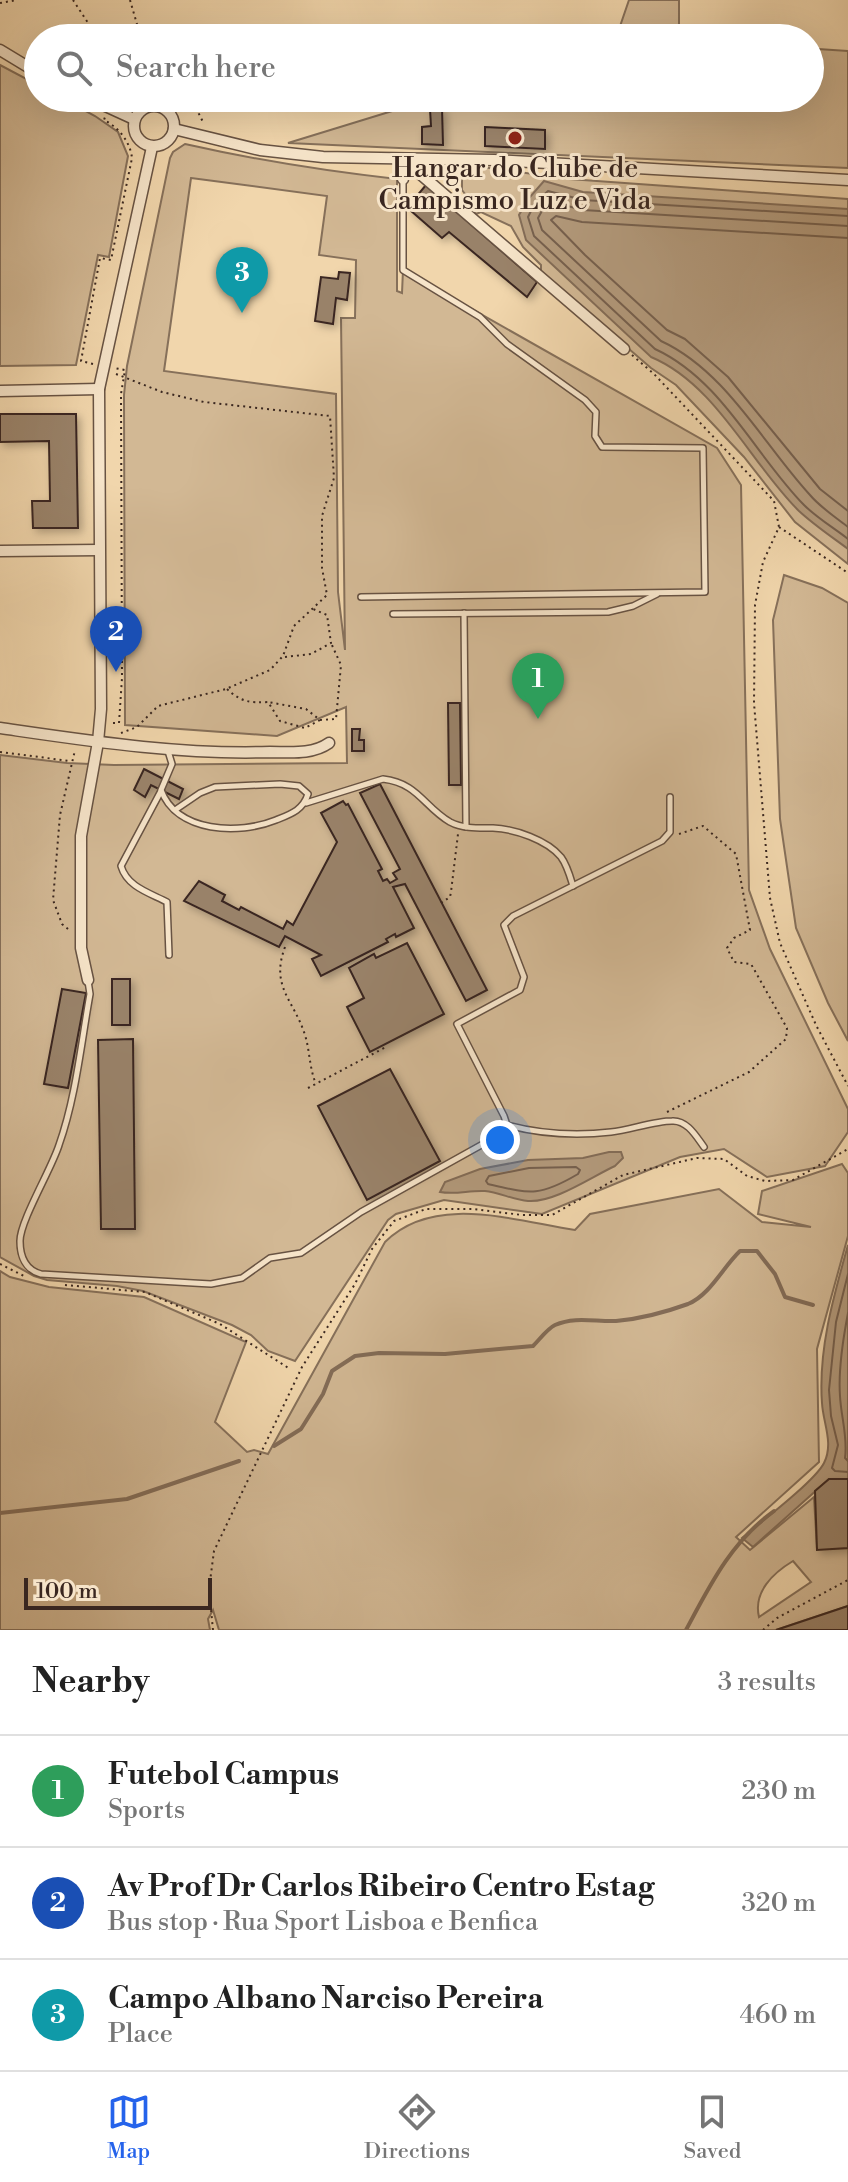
<!DOCTYPE html>
<meta charset="utf-8">
<style>
:root{--surface:#fff;--page:#f6f6f6;--text:#222;--muted:#767676;--line:#e0e0e0;--accent:#2563eb}
body{margin:0;font-family:"Libre Bodoni",serif;background:var(--page);color:var(--text)}
.scale{position:absolute;left:24px;bottom:20px;width:188px;box-sizing:border-box;padding-left:8px;border:4px solid #3a2720;border-top:0;font-size:22px;line-height:28px;white-space:nowrap;color:#3a2720;-webkit-text-stroke:6px #f6e4c9;paint-order:stroke}
.you{position:absolute;left:500px;top:1140px;width:28px;height:28px;margin:-20px;border:6px solid #fff;border-radius:50%;background:#1a73e8;box-shadow:0 0 0 12px #1a73e833}
.badge{display:grid;place-items:center;width:52px;height:52px;border-radius:50%;background:var(--accent);color:#fff;font-size:26px;font-weight:700}
.pin{position:absolute;translate:-50% -66px;filter:drop-shadow(0 2px 4px #0008)}
.pin::after{content:'';position:absolute;top:42px;width:28px;height:24px;background:inherit;clip-path:polygon(0 0,100% 0,50% 100%)}
.list{margin:0;padding:0;list-style:none}
h2{display:flex;justify-content:space-between;align-items:center;height:104px;margin:0;padding:0 32px;font-size:34px}
h2 small{font-size:26px;font-weight:400;color:var(--muted)}
.list li{display:grid;grid-template-columns:52px 1fr auto;gap:24px;align-items:center;box-sizing:border-box;height:112px;padding:0 32px;border-top:2px solid var(--line)}
.list b{display:block;font-size:30px;white-space:nowrap}
.list p{margin:0;font-size:26px;white-space:nowrap;color:var(--muted)}
.list em{font-size:26px;font-style:normal;color:var(--muted)}
.icon{flex:none;width:44px;height:44px;fill:none;stroke:currentColor;stroke-width:2;stroke-linecap:round;stroke-linejoin:round}
.map{position:relative;flex:none;width:848px;height:1630px;overflow:hidden}
.search{position:absolute;background:var(--surface);box-shadow:0 8px 32px #0002;left:24px;right:24px;top:24px;height:88px;display:flex;align-items:center;gap:20px;box-sizing:border-box;padding:0 28px;border-radius:44px;color:var(--muted);font-size:30px}
.sheet{height:440px;background:var(--surface)}
nav{display:flex;justify-content:space-around;align-items:center;box-sizing:border-box;height:112px;border-top:2px solid var(--line);background:var(--surface);font-size:22px;color:var(--muted)}
nav a{display:grid;justify-items:center;gap:4px}
nav .on{color:var(--accent)}
.map>svg:first-child{display:block}
</style>
<div class="map">
<svg width="848" height="1630" viewBox="0 0 848 1630">
<defs>
<filter id="shadow"><feDropShadow dx="3.5" dy="3.5" stdDeviation="4" flood-color="#0004"/></filter>
</defs>
<rect width="100%" height="100%" fill="#f1d6ac"/>
<filter id="stains"><feTurbulence type="fractalNoise" baseFrequency=".0025" numOctaves="4"/><feColorMatrix values="0 0 0 0 .2 0 0 0 0 .09 0 0 0 0 .02 0 0 0 .5 -.17"/></filter>
<radialGradient id="worn" r=".72"><stop offset=".6" stop-color="#630" stop-opacity="0"/><stop offset="1" stop-color="#630" stop-opacity=".3"/></radialGradient>
<g fill="#d2b894" stroke="#86705a" stroke-width="2" fill-rule="evenodd">
<polygon points="629,0 679,0 679,34 667,38 616,38"/>
<polygon points="818,49 848,51 848,168 288,143 415,104 448,98 810,98 810,50"/>
<polygon points="0,65 38,85 38,98 62,98 95,116 118,132 128,156 109,257 98,255 76,365 0,366"/>
<path d="M 185,144 C 256,160 325,171 397,179 L 397,291 L 402,293 L 403,270 L 717,448 L 741,485 L 749,890 L 770,949 L 848,1109 L 848,1132 L 825,1166 L 767,1177 L 724,1149 L 680,1157 L 542,1214 L 444,1200 L 396,1214 L 388,1220 L 295,1361 L 268,1351 L 251,1335 L 232,1325 L 143,1291 L 117,1286 L 47,1280 L 34,1276 L 0,1257 L 0,755 L 67,763 L 114,765 L 347,763 L 346,707 L 277,736 L 125,725 L 124,395 L 127,366 L 170,158 L 173,152 ZM 191,178 L 327,196 L 319,255 L 356,260 L 355,318 L 341,318 L 345,650 L 338,592 L 336,394 L 164,371 Z"/>
<polygon points="482,167 569,179 848,199 848,564 795,522 744,457 676,385 651,368 541,273 541,265 523,247 511,226 481,212 476,214 466,205 468,198 462,190 462,179 472,169"/>
<polygon points="784,575 822,588 848,603 848,1041 828,1003 796,928 780,819 773,620"/>
<path d="M 842,1164 L 848,1173 L 848,1236 L 817,1349 L 819,1462 L 736,1537 L 750,1550 L 814,1497 L 817,1549 L 848,1548 L 848,1606 L 776,1630 L 219,1630 L 213,1610 L 208,1619 L 210,1630 L 0,1630 L 0,1271 L 10,1277 L 49,1287 L 144,1297 L 246,1342 L 215,1422 L 247,1452 L 254,1450 L 268,1454 L 385,1242 C 434,1193 515,1221 575,1230 L 590,1214 L 719,1189 L 762,1222 L 811,1227 L 758,1214 L 762,1191 ZM 793,1561 L 811,1582 L 759,1617 C 753,1592 773,1573 793,1561 Z"/>
</g>
<g fill="#b39a7c" stroke="#836c57" stroke-width="2">
<path d="M 544,181 L 583,192 L 848,209 L 848,549 C 832,537 814,525 799,511 C 751,464 716,384 651,357 L 526,240 L 519,215 L 529,198 Z"/>
<path d="M 609,1152 L 621,1152 L 623,1158 L 615,1166 C 591,1177 554,1203 528,1201 C 513,1200 499,1192 485,1191 C 469,1190 456,1195 440,1192 L 445,1182 L 480,1169 L 528,1160 L 583,1158 Z"/>
<path d="M 848,1245 L 848,1479 L 829,1479 L 753,1547 L 742,1538 C 760,1523 815,1481 824,1463 C 834,1443 823,1423 822,1403 C 818,1349 834,1295 848,1245 Z"/>
</g>
<g fill="none" stroke-linecap="round" stroke-linejoin="round">
<g stroke="#76604e" stroke-width="2">
<path d="M 848,216 L 583,200 L 548,191 L 535,203 L 528,217 L 534,236 L 655,349 C 722,380 754,454 804,505 C 817,518 834,528 848,539"/>
<path d="M 848,226 L 583,210 L 552,202 L 543,209 L 538,218 L 542,230 L 661,341 C 726,371 763,444 810,495 C 820,507 835,517 848,527"/>
<polyline points="848,238 582,222 556,216 551,220 585,255 667,330 685,339 728,377 820,489 848,511"/>
<path d="M 576,1167 L 580,1170 L 578,1174 C 539,1197 531,1194 488,1184 L 486,1181 L 489,1176 L 529,1168 Z"/>
<polyline points="848,1274 836,1322 829,1390 831,1416 838,1445 832,1468 835,1471 848,1472"/>
<path d="M 848,1313 C 843,1339 838,1369 840,1396 C 841,1417 848,1437 845,1458 L 848,1461"/>
</g>
<g stroke="#836c57" stroke-width="4">
<path d="M 274,1446 L 301,1429 L 323,1394 L 332,1371 L 355,1356 L 379,1353 L 445,1354 L 533,1346 C 540,1339 547,1329 555,1325 C 575,1316 596,1322 616,1321 C 640,1319 666,1312 688,1304 C 710,1295 723,1267 740,1251 L 757,1251 L 775,1274 L 785,1297 L 813,1305"/>
<polyline points="0,1513 127,1499 239,1461"/>
<path d="M 686,1630 C 710,1585 731,1542 774,1511"/>
</g>
</g>
<g fill="#998269" stroke="#3a2720" stroke-width="2" filter="url(#shadow)">
<polygon points="442,108 443,145 422,144 422,127 431,126 430,109"/>
<polygon points="485,127 545,130 545,149 485,146"/>
<polygon points="426,185 537,282 527,297 449,232 442,238 410,210 410,204"/>
<polygon points="339,272 350,273 347,300 336,298 333,324 315,321 321,277 338,279"/>
<polygon points="0,414 76,414 78,528 33,528 32,501 50,501 49,441 0,442"/>
<polygon points="448,703 460,703 461,785 449,785"/>
<polygon points="352,729 360,729 359,740 364,740 364,751 352,751"/>
<polygon points="144,769 183,789 179,799 151,785 145,797 134,790"/>
<polygon points="380,784 487,990 466,1001 405,884 393,887 414,928 396,937 395,934 386,939 388,942 321,976 312,959 321,955 285,936 279,947 184,901 199,881 225,895 222,901 239,910 241,907 283,929 287,921 293,925 337,842 321,813 343,801 346,805 348,804 382,869 378,871 383,881 387,879 390,883 397,879 393,873 400,869 360,793"/>
<polygon points="407,943 444,1014 370,1052 347,1007 364,998 349,968 374,954 376,958"/>
<rect x="112" y="979" width="18" height="46"/>
<polygon points="62,989 86,993 68,1088 44,1084"/>
<polygon points="133,1039 135,1229 101,1229 98,1040"/>
<polygon points="390,1069 440,1161 367,1200 318,1106"/>
<polygon points="829,1479 848,1479 848,1548 817,1550 815,1491"/>
<polygon points="848,1606 848,1630 776,1630"/>
</g>
<g fill="none" stroke-linecap="round" stroke-linejoin="round">
<g stroke="#685343" stroke-width="8">
<g id="lane">
<polyline points="361,597 705,592 703,448 602,447 595,436 596,412 585,400 507,344 480,317 403,270 403,179"/>
<polyline points="464,613 466,827"/>
<polyline points="393,614 608,612 633,606 657,594"/>
<path d="M 168,751 L 172,764 L 161,790 C 177,833 239,835 276,820 C 291,814 303,810 308,794 L 299,786 L 280,784 L 215,787 L 200,793 L 175,810"/>
<path d="M 161,791 L 121,866 C 127,887 150,893 167,902 L 169,955"/>
<path d="M 306,803 L 383,779 C 418,783 424,807 450,822 C 463,829 479,828 493,828 C 515,829 547,840 561,857 C 567,865 570,876 573,886"/>
<path d="M 88,981 L 90,994 C 81,1044 76,1097 59,1145 C 52,1168 20,1221 20,1241 C 20,1257 26,1270 41,1274 L 193,1283 L 211,1284 L 242,1278 L 270,1258 L 301,1253 L 361,1212 L 501,1134 L 507,1125 L 504,1116 L 457,1024 L 520,990 L 524,977 L 504,925 L 513,916 L 662,841 L 670,832 L 670,797"/>
<path d="M 507,1125 C 541,1134 576,1136 611,1132 C 629,1130 655,1121 672,1121 C 687,1120 696,1136 704,1147"/>
</g>
</g>
<g stroke="#685343" stroke-width="13">
<g id="street">
<polyline points="0,50 38,73"/>
<polyline points="88,98 134,119"/>
<circle cx="154" cy="126" r="20"/>
<polyline points="174,129 260,150 323,157 494,160 848,180"/>
<polyline points="404,160 624,349"/>
<polyline points="403,179 404,160"/>
<polyline points="0,391 99,389"/>
<polyline points="0,551 99,550"/>
<path d="M 0,728 C 90,741 179,755 270,752 C 290,752 312,755 329,743"/>
<polyline points="88,980 81,948 81,836 98,742 101,709 99,389 152,147"/>
</g>
</g>
<g stroke="#3a2720" stroke-width="2" stroke-dasharray="2 4" stroke-linecap="butt">
<polyline points="73,0 94,32 118,38"/>
<polyline points="130,0 141,38"/>
<polyline points="0,3 17,0"/>
<polyline points="181,98 196,108 204,124"/>
<polyline points="632,355 654,374 774,501 779,527 763,562 755,605 754,703 770,898 780,943 816,1025 848,1086"/>
<path d="M 93,364 L 81,361 L 100,258 L 111,260 L 132,158 C 130,141 118,127 104,120 L 105,117"/>
<polyline points="116,374 162,392 204,402 330,416 334,478 322,516 322,568 327,595 294,626 283,656 270,670 226,689 158,706 137,727 121,733"/>
<polyline points="779,527 848,573"/>
<polyline points="285,657 311,654 331,643 327,615 313,609"/>
<path d="M 227,689 C 241,702 250,703 268,702 L 280,721 L 305,728 L 320,720 L 306,709 L 268,702"/>
<polyline points="320,720 336,719 341,665 331,643"/>
<polyline points="113,723 119,723 122,678 121,394 125,370 114,368"/>
<polyline points="0,752 70,761"/>
<polyline points="441,903 450,897 451,892 458,834"/>
<polyline points="68,929 62,924 53,900 60,815 75,750"/>
<path d="M 285,947 C 270,987 294,1000 305,1035 C 310,1051 309,1067 316,1084"/>
<polyline points="308,1088 386,1047"/>
<polyline points="667,1112 749,1072 786,1039 787,1028 751,964 734,962 727,948 734,938 750,930 736,854 703,826 679,834"/>
<polyline points="0,1264 24,1276"/>
<polyline points="65,1285 145,1292 220,1324 290,1369"/>
<polyline points="213,1630 209,1589 214,1551 302,1367 355,1284 372,1249 394,1221 426,1209 474,1209 522,1215 552,1215 623,1175 697,1158 724,1159 747,1176 765,1181 793,1180 848,1149"/>
<polyline points="763,1630 777,1618 848,1580"/>
</g>
<use href="#lane" stroke="#f6e4c9" stroke-width="5"/>
<use href="#street" stroke="#f6e4c9" stroke-width="10"/>
</g>
<circle fill="#8f2418" stroke="#f6e4c9" stroke-width="3" cx="515" cy="138" r="8"/>
<g text-anchor="middle" dominant-baseline="central" stroke-width="6" stroke-linejoin="round" paint-order="stroke">
<g font-size="28" fill="#3a2720" stroke="#f6e4c9">
<text x="515" y="168">Hangar do Clube de<tspan x="515" dy="32">Campismo Luz e Vida</tspan></text>
</g>
</g>
<rect width="100%" height="100%" filter="url(#stains)"/>
<rect width="100%" height="100%" fill="url(#worn)"/>
</svg>
<div class="scale">100 m</div>
<div class="you"></div>
<div class="pin badge" style="left:538px;top:719px;background:#2e9e5b">1</div>
<div class="pin badge" style="left:116px;top:672px;background:#1a4fb4">2</div>
<div class="pin badge" style="left:242px;top:313px;background:#0f9aa8">3</div>
<div class="search"><svg class="icon" aria-label="search" viewBox="0 0 24 24"><circle cx="10" cy="10" r="6"/><path d="M15 15l6 6"/></svg>Search here</div>
</div>
<section class="sheet">
<h2>Nearby<small>3 results</small></h2>
<ul class="list">
<li><span class="badge" style="background:#2e9e5b">1</span><div><b>Futebol Campus</b><p>Sports</p></div><em>230 m</em></li>
<li><span class="badge" style="background:#1a4fb4">2</span><div><b>Av Prof Dr Carlos Ribeiro Centro Estag</b><p>Bus stop · Rua Sport Lisboa e Benfica</p></div><em>320 m</em></li>
<li><span class="badge" style="background:#0f9aa8">3</span><div><b>Campo Albano Narciso Pereira</b><p>Place</p></div><em>460 m</em></li>
</ul>
</section>
<nav>
<a class="on"><svg class="icon" aria-label="map" viewBox="0 0 24 24"><path d="M3 6l6-2 6 2 6-2v14l-6 2-6-2-6 2zM9 4v14M15 6v14"/></svg>Map</a>
<a><svg class="icon" aria-label="directions" viewBox="0 0 24 24"><path d="M12 3l9 9-9 9-9-9zM9 14v-3h6M13 9l2 2-2 2"/></svg>Directions</a>
<a><svg class="icon" aria-label="saved" viewBox="0 0 24 24"><path d="M7 4h10v16l-5-4-5 4z"/></svg>Saved</a>
</nav>
